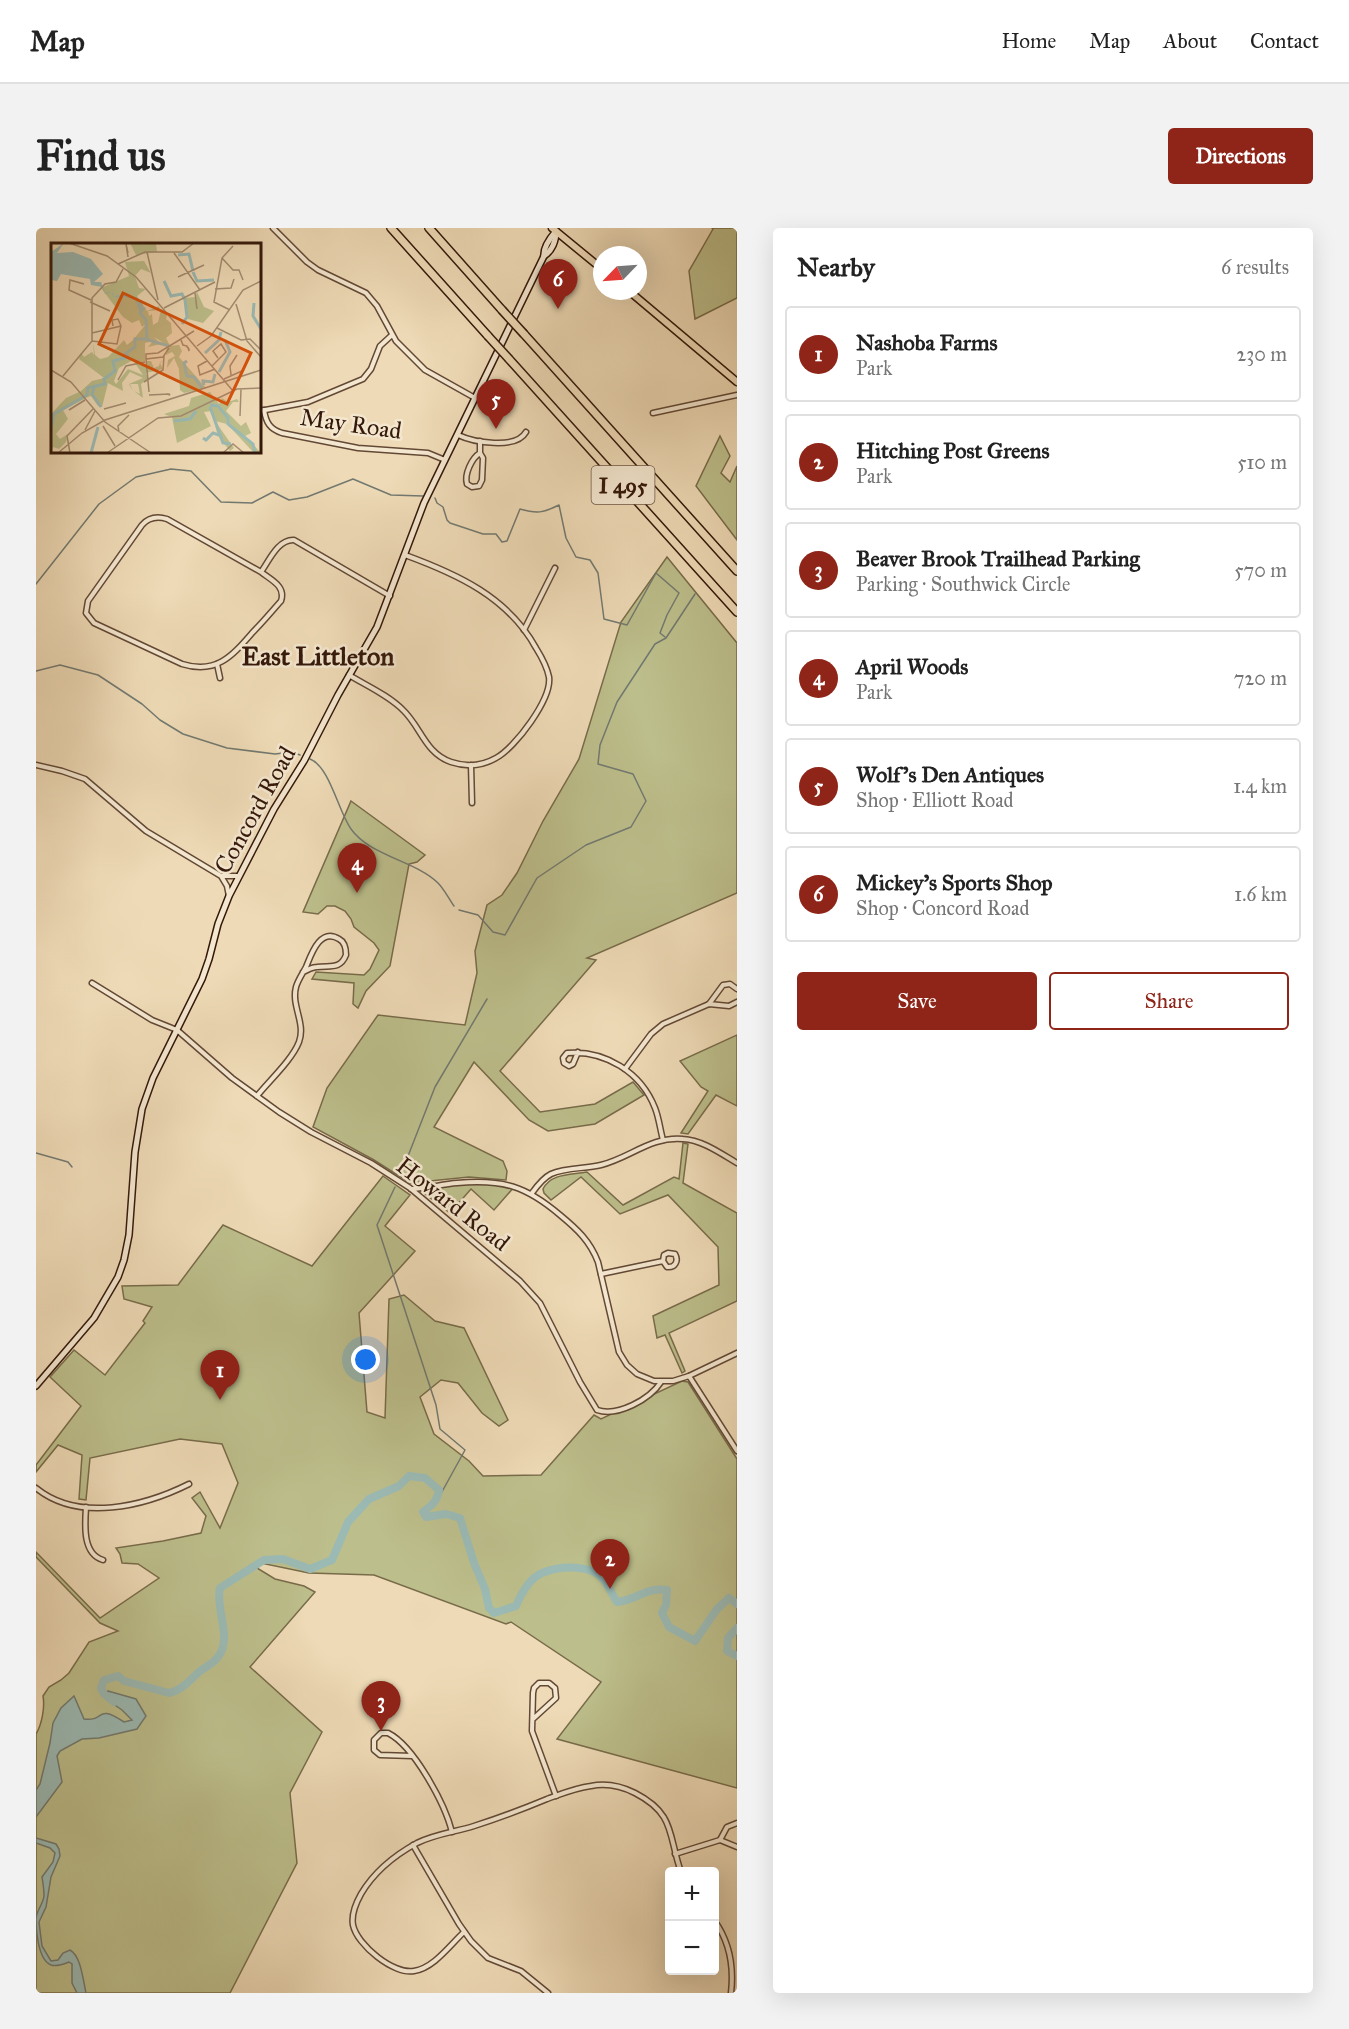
<!DOCTYPE html>
<meta charset="utf-8">
<style>
:root{--surface:#fff;--page:#f2f2f2;--text:#222;--muted:#767676;--line:#e0e0e0;--accent:#8f2418}
body{margin:0;font-family:"IM FELL Great Primer",serif;background:var(--page);color:var(--text)}
.controls{position:absolute;right:18px;bottom:18px;display:grid;overflow:hidden;border-radius:6px;box-shadow:0 6px 24px #0002}
.controls button{width:54px;height:54px;display:grid;place-items:center;padding:0;border:0;border-bottom:2px solid var(--line);background:var(--surface);color:var(--text);font:30px sans-serif}
.compass{position:absolute;left:557px;top:18px;width:54px;height:54px;border-radius:50%;background:var(--surface);box-shadow:0 6px 24px #0002;rotate:245deg}
.you{position:absolute;left:330px;top:1132px;width:21px;height:21px;margin:-15px;border:4px solid #fff;border-radius:50%;background:#1a73e8;box-shadow:0 0 0 9px #1a73e833}
.badge{display:grid;place-items:center;width:39px;height:39px;border-radius:50%;background:var(--accent);color:#fff;font-size:20px;font-weight:700}
.pin{position:absolute;translate:-50% -50px;filter:drop-shadow(0 2px 3px #0008)}
.pin::after{content:'';position:absolute;top:32px;width:21px;height:18px;background:inherit;clip-path:polygon(0 0,100% 0,50% 100%)}
.list{margin:0;padding:0;list-style:none}
h2{display:flex;justify-content:space-between;align-items:center;height:78px;margin:0;padding:0 24px;font-size:26px}
h2 small{font-size:20px;font-weight:400;color:var(--muted)}
.list li{display:grid;grid-template-columns:39px 1fr auto;gap:18px;align-items:center;box-sizing:border-box;height:96px;margin:0 12px 12px;padding:0 12px;border:2px solid var(--line);border-radius:6px}
.list b{display:block;font-size:22px;white-space:nowrap}
.list p{margin:0;font-size:20px;white-space:nowrap;color:var(--muted)}
.list em{font-size:20px;font-style:normal;color:var(--muted)}
.actions{display:flex;gap:12px;padding:18px 24px}
.actions a{flex:1;padding:14px 0;border:2px solid var(--accent);border-radius:6px;text-align:center;font-size:21px;color:var(--accent)}
.actions .main{background:var(--accent);color:#fff}
.map{position:relative;flex:none;width:701px;height:1765px;overflow:hidden;border-radius:6px}
header{display:flex;align-items:center;gap:36px;box-sizing:border-box;height:84px;padding:0 30px;background:var(--surface);border-bottom:2px solid var(--line)}
header strong{font-size:28px}
nav{display:flex;gap:33px;margin-inline-start:auto;font-size:21px}
.intro{display:flex;align-items:center;justify-content:space-between;box-sizing:border-box;height:144px;padding:0 36px}
h1{margin:0;font-size:42px}
.button{padding:15px 27px;border-radius:6px;background:var(--accent);color:#fff;font-size:21px;font-weight:700}
main{display:flex;gap:36px;padding:0 36px}
aside{flex:1;background:var(--surface);border-radius:6px;box-shadow:0 6px 24px #0002}
.map>svg:first-child{display:block}
</style>
<header>
<strong>Map</strong>
<nav><a>Home</a><a>Map</a><a>About</a><a>Contact</a></nav>
</header>
<div class="intro"><h1>Find us</h1><a class="button">Directions</a></div>
<main>
<div class="map">
<svg width="701" height="1765" viewBox="0 0 701 1765">
<rect width="100%" height="100%" fill="#eedab6"/>
<filter id="stains"><feTurbulence type="fractalNoise" baseFrequency=".00333" numOctaves="4"/><feColorMatrix values="0 0 0 0 .2 0 0 0 0 .09 0 0 0 0 .02 0 0 0 .5 -.17"/></filter>
<radialGradient id="worn" r=".72"><stop offset=".6" stop-color="#630" stop-opacity="0"/><stop offset="1" stop-color="#630" stop-opacity=".3"/></radialGradient>
<g fill="#bcbe8b" stroke="#786b4a" stroke-width="1.5">
<polygon points="676,0 701,0 701,70 659,91 653,43 677,1"/>
<polygon points="684,208 694,228 685,245 694,254 701,238 701,312 660,258"/>
<polygon points="631,329 701,415 701,665 551,730 560,732 464,843 504,884 559,876 597,854 608,867 559,896 512,903 493,892 438,834 398,899 467,933 471,943 470,952 433,949 374,955 338,932 277,899 291,860 342,787 429,797 441,745 439,723 451,677 466,667 481,645 507,593 543,531 585,394"/>
<polygon points="315,573 389,627 381,634 373,636 354,738 330,763 322,780 317,776 318,755 276,751 280,744 328,747 334,741 343,722 338,715 318,699 315,691 309,683 299,678 291,678 282,686 267,684"/>
<polygon points="701,807 701,878 680,867 652,906 645,905 672,863 665,859 644,833"/>
<path d="M 647,915 L 652,916 L 647,955 L 701,985 L 701,1073 L 633,1105 L 649,1143 L 646,1145 L 629,1107 L 621,1110 L 617,1088 L 683,1057 L 682,1019 L 632,967 L 584,986 L 545,949 L 515,972 L 508,965 L 507,961 C 515,945 535,947 551,944 L 587,977 L 638,949 L 643,951 Z"/>
<path d="M 347,948 L 374,967 L 349,998 L 379,1023 L 323,1085 L 331,1184 L 349,1190 L 353,1071 L 368,1067 L 399,1093 L 428,1100 L 472,1192 L 463,1198 L 446,1185 L 422,1155 L 405,1152 L 384,1169 L 398,1206 L 433,1233 L 447,1248 L 505,1247 L 558,1187 L 565,1191 L 646,1153 L 652,1154 L 701,1231 L 701,1560 L 521,1511 L 565,1454 L 475,1394 L 470,1396 L 338,1347 L 273,1345 L 225,1335 L 221,1340 L 239,1351 L 268,1358 L 279,1364 L 214,1439 L 286,1504 L 254,1565 L 261,1635 L 194,1765 L 0,1765 L 0,1506 C 6,1496 9,1479 7,1468 L 13,1459 L 25,1452 L 33,1445 L 53,1414 L 82,1403 L 64,1395 L 0,1329 L 0,1324 L 64,1390 L 123,1350 L 102,1336 L 86,1335 L 84,1326 L 80,1320 L 127,1313 L 165,1305 L 170,1288 L 156,1270 L 164,1264 L 184,1300 L 202,1255 L 186,1216 L 144,1211 L 54,1230 L 50,1272 L 43,1271 L 46,1227 L 22,1217 L 0,1244 L 0,1237 L 45,1178 L 14,1149 L 38,1122 L 69,1147 L 109,1095 L 107,1093 L 116,1079 L 88,1071 L 86,1058 L 142,1057 L 187,997 L 276,1038 Z"/>
<polygon points="439,952 459,953 479,958 458,982 435,961 414,985 380,959"/>
</g>
<g fill="#9bbab4" stroke="#727970" stroke-width="1.5">
<path d="M 72,1463 L 100,1471 L 110,1488 L 101,1501 L 63,1510 L 46,1511 L 24,1523 L 21,1528 L 26,1554 L 0,1589 L 0,1562 L 4,1556 L 14,1515 L 17,1495 L 25,1480 L 38,1468 L 48,1491 C 70,1494 59,1475 88,1494 L 96,1492 L 86,1482 L 70,1471 Z"/>
<path d="M 0,1610 L 20,1616 L 23,1621 L 24,1628 L 15,1649 L 10,1679 L 3,1694 L 6,1718 L 15,1733 L 22,1732 L 27,1725 L 34,1722 C 45,1728 47,1752 50,1765 L 41,1765 L 36,1755 L 36,1736 L 33,1734 C 28,1736 21,1739 15,1737 C 2,1732 0,1702 0,1690 C 1,1682 7,1676 8,1668 C 8,1662 7,1655 6,1649 L 17,1634 L 19,1625 L 14,1620 L 0,1615 Z"/>
</g>
<g fill="none" stroke-linecap="round" stroke-linejoin="round">
<g stroke="#727970" stroke-width="1.5">
<path d="M 399,270 L 401,275 L 407,279 L 411,292 L 414,295 L 447,306 L 460,306 L 466,314 L 471,313 L 484,281 C 501,286 507,285 523,277 L 530,310 L 540,329 L 554,332 L 562,345 L 568,391 L 591,397 L 620,345 L 643,365 L 631,387 L 624,405 L 629,409"/>
<polyline points="0,356 63,276 100,249 135,241 155,243 185,274 216,275 237,264 253,272 271,269 317,251 355,267 387,268"/>
<polyline points="0,443 24,437 62,447 106,476 124,492 147,506 191,520 239,526 256,524 264,527"/>
<path d="M 274,531 C 294,539 302,583 315,601 C 334,628 380,633 402,655 C 408,661 413,671 418,678"/>
<polyline points="423,682 442,687 457,704 469,707 501,650 550,617 595,599 610,573 597,546 562,536 564,517 581,474 619,416 630,410 659,366"/>
<polyline points="0,925 32,934 36,939"/>
<polyline points="365,946 399,859 451,771"/>
<polyline points="359,959 341,997 400,1177 404,1201 429,1222 402,1271"/>
</g>
<g stroke="#9bbab4" stroke-width="8">
<polyline points="701,1400 692,1410 691,1423 701,1428"/>
<path d="M 78,1474 L 68,1466 L 65,1460 L 68,1452 L 82,1448 L 88,1453 L 133,1465 C 145,1463 154,1452 163,1444 C 169,1439 178,1435 182,1429 C 197,1410 179,1381 184,1360 L 228,1332 L 247,1331 L 274,1341 L 296,1332 L 312,1294 L 333,1271 L 363,1258 L 373,1248 L 389,1250 L 403,1262 C 401,1274 396,1277 387,1284 L 390,1289 L 410,1286 L 424,1290 L 438,1335 L 449,1361 L 453,1380 L 458,1385 L 480,1378 C 485,1366 494,1350 506,1345 C 523,1338 553,1336 566,1350 C 572,1356 576,1367 581,1374 C 601,1372 610,1359 631,1362 L 630,1377 L 626,1385 L 633,1399 L 659,1413 L 681,1381 L 693,1370 L 701,1376"/>
</g>
<g stroke="#624835" stroke-width="7">
<g id="street">
<polyline points="237,0 271,34 282,42 330,65 341,78 360,113 389,142 439,170"/>
<path d="M 228,182 C 230,195 234,201 246,205 L 322,220 L 392,225 L 409,232"/>
<polyline points="224,183 272,174 327,151 335,141 344,118 356,107"/>
<polyline points="617,185 701,167"/>
<path d="M 422,207 C 437,214 480,222 490,204"/>
<path d="M 444,225 L 447,230 L 446,252 L 443,258 L 436,259 L 431,256 C 428,246 436,230 444,225 L 444,213"/>
<path d="M 225,344 C 235,352 250,358 245,373 C 236,383 227,394 217,404 C 197,427 181,447 146,436 L 58,395 L 50,385 L 52,373 L 106,297 C 113,289 121,288 131,291 L 225,344 C 233,333 242,311 258,312 L 354,368"/>
<polyline points="488,402 519,340"/>
<polyline points="181,436 184,450"/>
<path d="M 313,447 C 331,458 352,467 367,482 C 385,499 389,525 415,534 C 430,539 446,538 460,530 C 479,520 516,471 513,449 C 511,439 505,428 500,420 C 472,369 421,346 369,327"/>
<polyline points="0,537 26,543 49,551 110,603 185,648 191,658 193,668"/>
<polyline points="435,537 436,575"/>
<polyline points="186,648 202,648"/>
<path d="M 56,755 L 116,792 L 141,802 L 196,850 L 243,884 L 275,904 L 335,935 L 374,960 L 484,1053 L 504,1075 L 544,1154 L 561,1182 C 582,1189 614,1171 625,1154"/>
<polyline points="673,776 687,757 694,756 701,761"/>
<path d="M 542,824 L 537,836 L 533,838 L 528,835 L 527,830 L 531,825 C 569,822 605,844 619,880 C 623,890 624,901 627,912"/>
<polyline points="589,841 615,806 627,796 673,776 693,778 701,774"/>
<path d="M 221,868 C 233,853 256,832 263,814 C 270,795 255,778 260,759 C 262,752 267,745 270,739 C 275,727 284,699 303,711 C 309,714 310,720 310,727 C 304,742 294,737 281,739 C 276,739 272,742 267,744"/>
<path d="M 375,961 C 390,961 406,956 421,955 C 467,951 490,958 524,987 C 541,1001 554,1013 562,1034 L 583,1124 L 591,1137 L 601,1146 L 618,1153 L 637,1153 L 653,1148 L 701,1125"/>
<path d="M 496,965 C 501,958 507,950 515,946 C 530,939 549,941 565,937 C 594,930 615,908 647,911 C 666,912 684,925 701,935"/>
<path d="M 565,1046 L 627,1033 L 631,1039 C 639,1040 643,1033 639,1026 L 632,1025 L 628,1027 L 627,1033"/>
<polyline points="653,1148 701,1223"/>
<path d="M 0,1260 C 43,1295 109,1278 153,1256"/>
<path d="M 50,1279 C 49,1296 46,1326 67,1332"/>
<polyline points="497,1491 520,1470 519,1460 513,1455 503,1455 498,1460 497,1465 496,1503 520,1568"/>
<path d="M 376,1528 L 344,1527 L 338,1522 L 338,1512 L 345,1505 L 352,1505 C 378,1518 409,1576 416,1604"/>
<polyline points="684,1612 701,1619"/>
<polyline points="377,1617 423,1696 435,1713 452,1730 485,1743 512,1765"/>
<polyline points="639,1626 684,1612 691,1599 701,1595"/>
<path d="M 678,1692 C 694,1714 698,1739 695,1765"/>
<path d="M 428,1704 C 414,1717 398,1740 378,1743 C 358,1747 321,1717 317,1697 C 315,1686 320,1675 325,1666 C 338,1644 359,1627 381,1615 C 399,1606 419,1604 438,1598 C 463,1590 487,1581 511,1571 C 525,1566 539,1560 555,1558 C 570,1555 585,1558 599,1565 C 640,1586 632,1608 645,1644"/>
</g>
</g>
<g stroke="#34180a" stroke-width="8">
<g id="secondary">
<path d="M 508,28 C 516,23 520,13 520,3"/>
<path d="M 0,1158 L 58,1090 L 82,1049 L 88,1032 L 93,1007 L 99,924 L 106,881 L 117,850 L 166,751 L 173,731 L 182,696 L 193,668 L 238,581 L 268,533 L 302,467 L 341,399 L 388,275 L 508,28 C 507,19 514,10 520,3"/>
</g>
</g>
<g stroke="#34180a" stroke-width="9">
<g id="primary">
<polyline points="516,0 566,41"/>
<polyline points="593,63 701,154"/>
</g>
</g>
<g stroke="#34180a" stroke-width="10">
<g id="highway">
<polyline points="355,0 452,108"/>
<polyline points="393,0 466,82"/>
<polyline points="488,106 701,343"/>
<polyline points="473,131 701,384"/>
</g>
</g>
<use href="#street" stroke="#f4e7d0" stroke-width="4"/>
<use href="#secondary" stroke="#f4e7d0" stroke-width="5"/>
<use href="#primary" stroke="#eedab6" stroke-width="6"/>
<use href="#highway" stroke="#eedab6" stroke-width="7"/>
<g stroke="#34180a" stroke-width="10" stroke-linecap="butt">
<g id="highway-bridge">
<polyline points="466,82 488,106"/>
<polyline points="452,108 473,131"/>
</g>
</g>
<use href="#highway-bridge" stroke="#eedab6" stroke-width="7"/>
</g>
<g text-anchor="middle" dominant-baseline="central" stroke-width="5" stroke-linejoin="round" paint-order="stroke">
<rect fill="#f4e7d0" stroke="#6e5645" stroke-width="1.5" x="555.5" y="238" width="63" height="38" rx="4.5"/>
<g font-size="22" font-weight="bold" fill="#34180a">
<text x="587" y="257">I 495</text>
</g>
<g font-size="24" fill="#34180a" stroke="#f4e7d0">
<text transform="translate(315 196) rotate(8)">May Road</text>
<text transform="translate(219 582) rotate(-61)">Concord Road</text>
<text transform="translate(417 976) rotate(38)">Howard Road</text>
</g>
<g font-size="26" font-weight="bold" fill="#34180a" stroke="#f4e7d0">
<text x="282" y="428">East Littleton</text>
</g>
</g>
<g transform="translate(15 15)">
<rect width="210" height="210" fill="#eedab6"/>
<path d="M 79,0 L 105,0 L 106,9 L 85,12 ZM 93,18 L 100,30 L 90,26 L 84,33 L 88,45 L 95,46 L 86,53 L 96,68 L 108,63 L 109,67 L 97,68 L 98,73 L 101,71 L 102,82 L 107,79 L 110,67 L 116,72 L 115,76 L 120,80 L 121,90 L 115,95 L 119,103 L 128,102 L 131,108 L 128,114 L 155,145 L 133,150 L 129,147 L 128,126 L 123,115 L 116,125 L 117,117 L 124,113 L 121,109 L 115,112 L 116,102 L 103,94 L 110,101 L 97,104 L 102,98 L 94,100 L 94,118 L 86,120 L 98,125 L 95,118 L 100,118 L 103,125 L 108,123 L 109,119 L 112,117 L 109,120 L 112,126 L 95,130 L 97,136 L 90,141 L 92,155 L 83,148 L 89,151 L 87,141 L 79,141 L 82,148 L 78,141 L 92,135 L 79,129 L 71,140 L 72,148 L 57,140 L 51,164 L 47,163 L 40,153 L 34,155 L 29,149 L 41,138 L 53,135 L 28,116 L 30,110 L 33,114 L 41,109 L 43,112 L 42,99 L 44,112 L 49,116 L 57,114 L 73,97 L 76,102 L 82,97 L 95,81 L 91,84 L 88,77 L 81,80 L 72,74 L 50,45 L 78,33 L 74,19 ZM 82,117 L 92,132 L 77,126 L 65,141 L 63,138 L 68,125 ZM 146,49 L 153,64 L 163,68 L 152,80 L 137,76 L 134,55 L 144,54 ZM 28,149 L 33,156 L 12,167 L 17,176 L 5,191 L 9,196 L 17,191 L 15,199 L 8,206 L 2,204 L 0,210 L 0,171 L 15,155 ZM 159,149 L 168,161 L 171,155 L 177,159 L 186,156 L 188,159 L 182,159 L 175,168 L 190,183 L 195,179 L 200,190 L 194,193 L 210,210 L 203,210 L 176,181 L 164,178 L 183,205 L 179,208 L 167,193 L 160,168 L 153,169 L 160,183 L 126,200 L 121,174 L 113,171 L 138,163 L 140,155 Z" fill="#bcbe8b" fill-rule="evenodd"/>
<path d="M 13,0 L 6,10 L 22,9 L 40,16 L 52,31 L 43,39 L 50,39 L 54,50 L 57,49 L 60,49 L 62,50 L 63,54 L 67,52 L 73,54 L 73,52 L 75,52 L 85,54 L 92,62 L 91,66 L 88,68 L 84,55 L 63,54 L 62,53 L 61,50 L 59,49 L 54,51 L 51,44 L 40,42 L 39,36 L 10,31 L 6,38 L 0,37 L 0,9 Z" fill="#9bbab4"/>
<path fill="none" stroke="#9bbab4" stroke-width="3" d="M 127,12 L 138,11 L 142,28M 142,29 L 146,38 L 163,37M 113,38 L 120,53 L 131,51 L 134,57 L 136,74 L 131,81M 203,60 L 202,73 L 210,86M 94,96 L 118,103M 154,110 L 168,97 L 170,89M 136,118 L 133,120 L 136,133 L 143,134 L 151,145M 168,129 L 179,109 L 174,97M 44,142 L 41,151 L 50,164M 153,142 L 152,138 L 162,139 L 164,131M 159,162 L 167,163 L 177,175 L 177,181 L 202,201 L 204,210M 159,164 L 172,200 L 180,201M 123,178 L 139,176 L 145,168M 0,186 L 3,171 L 36,152 L 37,145 L 54,141 L 53,136 L 64,128 L 62,118 L 77,114 L 75,110 L 84,104 L 84,96 L 96,96 L 95,77 L 89,70 L 92,66 L 88,66M 152,195 L 155,197 L 162,190 L 168,192M 40,210 L 47,184"/>
<path fill="none" stroke="#a48c71" stroke-width="1.5" d="M 18,0 L 56,13 L 85,34 L 182,148M 176,0 L 198,0M 96,9 L 107,57M 77,10 L 75,1 L 77,14M 123,10 L 149,47M 171,15 L 182,27 L 188,27 L 192,37M 67,21 L 94,9 L 131,9 L 143,0M 127,34 L 153,22M 33,41 L 19,37 L 18,47 L 40,57M 164,46 L 180,45 L 183,36M 144,50 L 146,66 L 145,59M 39,59 L 59,68M 185,61 L 196,98 L 210,114M 113,65 L 164,39M 179,67 L 163,59 L 171,15 L 182,3M 166,85 L 190,97 L 199,96 L 210,107M 41,90 L 70,83M 130,97 L 132,102 L 136,103 L 136,104 L 138,106 L 138,108 L 137,104M 41,98 L 66,101 L 70,83 L 67,76 L 61,77 L 62,83M 146,103 L 160,93 L 192,47 L 210,38M 95,116 L 95,111 L 107,110 L 143,88M 156,118 L 147,123 L 149,132 L 164,126M 161,123 L 175,109 L 170,101 L 162,108 L 167,115M 0,127 L 20,139 L 54,179 L 100,210M 180,132 L 179,123 L 186,112M 12,133 L 41,98 L 41,55 L 54,41 L 65,39 L 72,26M 173,136 L 193,127M 67,137 L 75,123 L 94,119M 93,139 L 112,127 L 113,113M 98,149 L 95,116 L 112,114 L 118,105M 98,152 L 118,151 L 119,152 L 116,151M 53,166 L 75,160M 18,167 L 34,157M 189,173 L 190,146M 52,183 L 64,203M 34,187 L 44,168M 68,189 L 67,183 L 78,172M 7,210 L 31,190 L 54,177 L 210,127M 19,210 L 16,193 L 42,166M 56,210 L 107,175 L 130,173 L 186,146 L 210,145M 172,210 L 182,201 L 193,210"/>
<path fill="#d6520c" fill-opacity="0.15" stroke="#d6520c" stroke-width="3" d="M 72,50 L 200,110 L 176,161 L 48,101 Z"/>
<rect width="210" height="210" fill="none" stroke="#34180a" stroke-width="3"/>
</g>
<rect width="100%" height="100%" filter="url(#stains)"/>
<rect width="100%" height="100%" fill="url(#worn)"/>
</svg>
<div class="controls">
<button>+</button>
<button>−</button>
</div>
<svg class="compass" viewBox="-18 -18 36 36"><path d="M0-13l5 13h-10z" fill="#e53935"/><path d="M0 13l5-13h-10z" fill="#767676"/></svg>
<div class="you"></div>
<div class="pin badge" style="left:184px;top:1172px">1</div>
<div class="pin badge" style="left:574px;top:1361px">2</div>
<div class="pin badge" style="left:345px;top:1503px">3</div>
<div class="pin badge" style="left:321px;top:665px">4</div>
<div class="pin badge" style="left:460px;top:201px">5</div>
<div class="pin badge" style="left:522px;top:81px">6</div>
</div>
<aside>
<h2>Nearby<small>6 results</small></h2>
<ul class="list">
<li><span class="badge">1</span><div><b>Nashoba Farms</b><p>Park</p></div><em>230 m</em></li>
<li><span class="badge">2</span><div><b>Hitching Post Greens</b><p>Park</p></div><em>510 m</em></li>
<li><span class="badge">3</span><div><b>Beaver Brook Trailhead Parking</b><p>Parking · Southwick Circle</p></div><em>570 m</em></li>
<li><span class="badge">4</span><div><b>April Woods</b><p>Park</p></div><em>720 m</em></li>
<li><span class="badge">5</span><div><b>Wolf's Den Antiques</b><p>Shop · Elliott Road</p></div><em>1.4 km</em></li>
<li><span class="badge">6</span><div><b>Mickey's Sports Shop</b><p>Shop · Concord Road</p></div><em>1.6 km</em></li>
</ul>
<div class="actions"><a class="main">Save</a><a>Share</a></div>
</aside>
</main>
